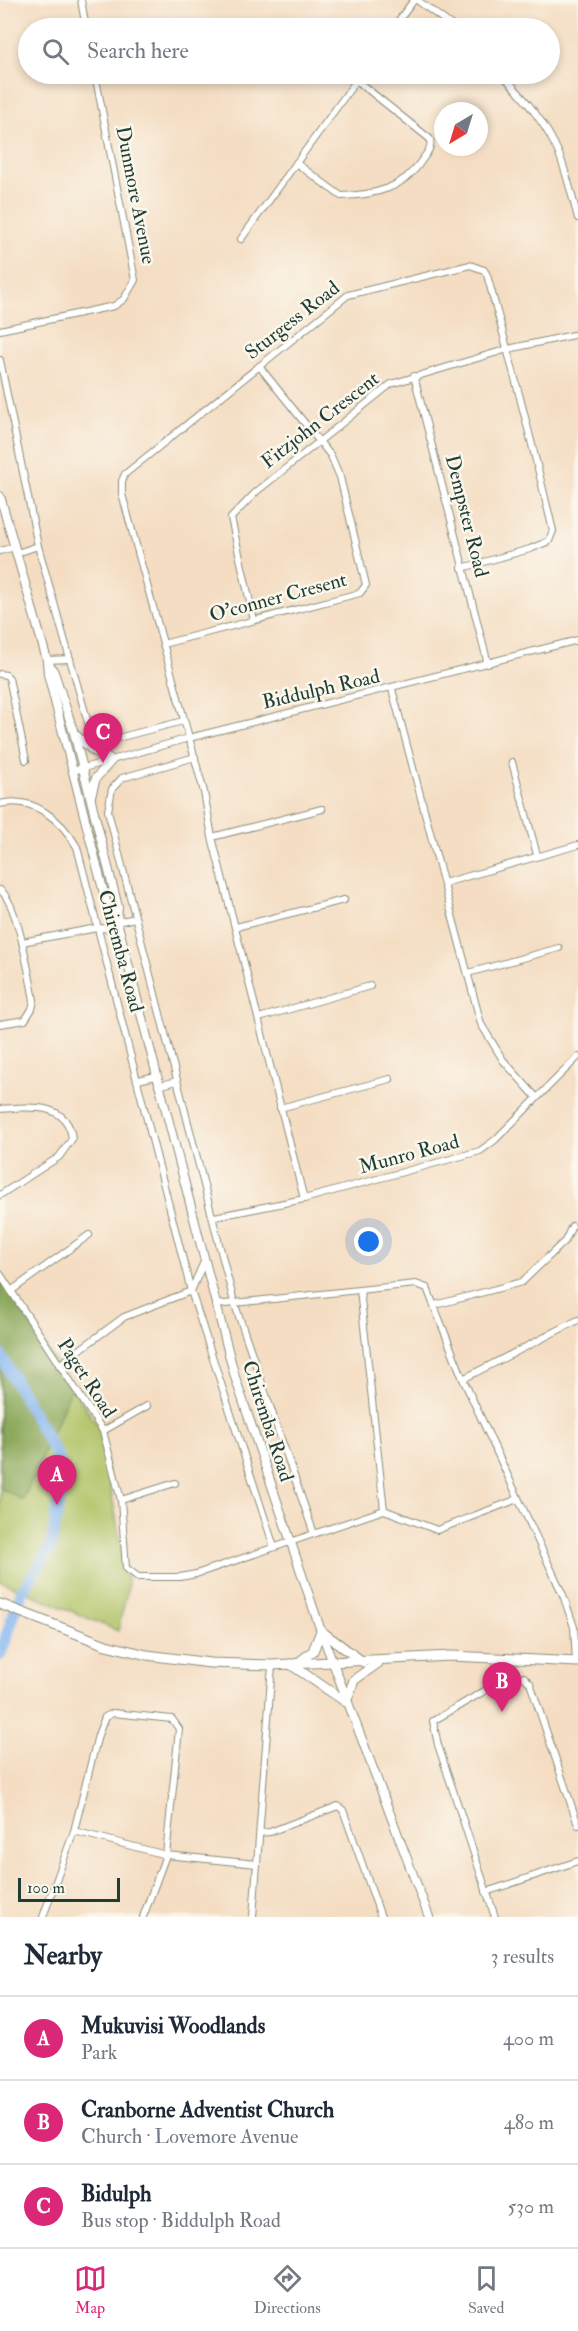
<!DOCTYPE html>
<meta charset="utf-8">
<style>
:root{--surface:#fff;--page:#f6f6f7;--text:#1f2937;--muted:#747a83;--line:#e0e1e3;--accent:#db2777}
body{margin:0;font-family:"IM FELL Double Pica",serif;background:var(--page);color:var(--text)}
.compass{position:absolute;left:434px;top:102px;width:54px;height:54px;border-radius:50%;background:var(--surface);box-shadow:0 3px 9px #0003;rotate:218deg}
.scale{position:absolute;left:18px;bottom:15px;width:102px;box-sizing:border-box;padding-left:6px;border:3px solid #1f3d34;border-top:0;font-size:16px;line-height:21px;white-space:nowrap;color:#1f3d34;-webkit-text-stroke:4px #fbf7ec;paint-order:stroke}
.you{position:absolute;left:369px;top:1242px;width:21px;height:21px;margin:-15px;border:4px solid #fff;border-radius:50%;background:#1a73e8;box-shadow:0 0 0 9px #1a73e833}
.badge{display:grid;place-items:center;width:39px;height:39px;border-radius:50%;background:var(--accent);color:#fff;font-size:20px;font-weight:700}
.pin{position:absolute;translate:-50% -50px;filter:drop-shadow(0 2px 3px #0008)}
.pin::after{content:'';position:absolute;top:32px;width:21px;height:18px;background:inherit;clip-path:polygon(0 0,100% 0,50% 100%)}
.list{margin:0;padding:0;list-style:none}
h2{display:flex;justify-content:space-between;align-items:center;height:78px;margin:0;padding:0 24px;font-size:26px}
h2 small{font-size:20px;font-weight:400;color:var(--muted)}
.list li{display:grid;grid-template-columns:39px 1fr auto;gap:18px;align-items:center;box-sizing:border-box;height:84px;padding:0 24px;border-top:2px solid var(--line)}
.list b{display:block;font-size:22px;white-space:nowrap}
.list p{margin:0;font-size:20px;white-space:nowrap;color:var(--muted)}
.list em{font-size:20px;font-style:normal;color:var(--muted)}
.icon{flex:none;width:33px;height:33px;fill:none;stroke:currentColor;stroke-width:2;stroke-linecap:round;stroke-linejoin:round}
.map{position:relative;flex:none;width:578px;height:1917px;overflow:hidden}
.search{position:absolute;background:var(--surface);box-shadow:0 3px 9px #0003;left:18px;right:18px;top:18px;height:66px;display:flex;align-items:center;gap:15px;box-sizing:border-box;padding:0 21px;border-radius:33px;color:var(--muted);font-size:22px}
.sheet{height:330px;background:var(--surface)}
nav{display:flex;justify-content:space-around;align-items:center;box-sizing:border-box;height:84px;border-top:2px solid var(--line);background:var(--surface);font-size:16px;color:var(--muted)}
nav a{display:grid;justify-items:center;gap:3px}
nav .on{color:var(--accent)}
.map>svg:first-child{display:block}
</style>
<div class="map">
<svg width="578" height="1917" viewBox="0 0 578 1917">
<rect width="100%" height="100%" fill="#fbf7ec"/>
<filter id="ink" filterUnits="userSpaceOnUse"><feTurbulence type="fractalNoise" baseFrequency=".0167" numOctaves="2"/><feDisplacementMap in="SourceGraphic" scale="12" xChannelSelector="R" yChannelSelector="G"/><feConvolveMatrix kernelMatrix="1 2 1 2 8 2 1 2 1" color-interpolation-filters="sRGB"/></filter>
<filter id="wash" filterUnits="userSpaceOnUse"><feTurbulence type="fractalNoise" baseFrequency=".008" numOctaves="4" result="noise"/><feDisplacementMap in="SourceGraphic" scale="24" xChannelSelector="R" yChannelSelector="G"/><feGaussianBlur stdDeviation="1.35" result="paint"/><feColorMatrix in="noise" values="0 0 0 0 0 0 0 0 0 0 0 0 0 0 0 0 0 1.4 0 .05"/><feComposite in="paint" operator="in"/></filter>
<g filter="url(#wash)">
<rect width="100%" height="100%" fill="#f4ddc2"/>
<polygon fill="#b0c366" stroke="#68804d" stroke-width="1.5" points="0,1279 100,1429 128,1586 118,1631 0,1581"/>
<polygon fill="#8ca95b" stroke="#567348" stroke-width="1.5" points="0,1279 72,1387 23,1500 0,1488"/>
<g fill="none" stroke-linecap="round" stroke-linejoin="round">
<polyline stroke="#84b6f1" stroke-width="12" points="0,1354 59,1460 61,1489 51,1547 22,1591 0,1655"/>
</g>
</g>
<g filter="url(#ink)">
<g fill="none" stroke-linecap="round" stroke-linejoin="round">
<g stroke="#8a8d7b" stroke-width="8">
<g id="street">
<polyline points="81,0 86,28"/>
<polyline points="417,0 455,28"/>
<polyline points="393,28 414,0"/>
<path d="M 502,74 C 524,98 546,123 559,154 C 567,174 572,197 578,218"/>
<path d="M 296,163 L 341,196 C 375,195 403,189 422,160 C 427,153 432,148 430,139 L 356,80"/>
<polyline points="241,239 361,74"/>
<polyline points="0,330 114,306 124,299 135,280 95,74"/>
<polyline points="0,360 38,546 90,730 96,735 110,740 183,721"/>
<polyline points="414,376 488,664"/>
<polyline points="0,551 15,547"/>
<polyline points="17,553 38,546"/>
<polyline points="254,620 231,518 256,492 391,384 508,349 578,334"/>
<polyline points="163,644 360,593 366,585 340,477 331,456 259,366"/>
<polyline points="47,660 70,659"/>
<polyline points="0,674 6,675 9,678 26,760"/>
<polyline points="392,689 481,1024 503,1060 536,1097"/>
<polyline points="195,757 122,778 112,789 108,811 234,1302 314,1534"/>
<polyline points="512,762 537,855"/>
<polyline points="73,771 189,738 578,640"/>
<path d="M 0,804 C 33,796 61,819 77,847 L 191,1291 L 274,1547"/>
<polyline points="212,837 322,809"/>
<polyline points="444,883 578,845"/>
<path d="M 0,890 C 18,903 29,976 34,1000 L 32,1009 L 25,1020 L 0,1024"/>
<polyline points="117,922 135,918"/>
<polyline points="236,927 344,900"/>
<polyline points="22,942 97,928 119,929"/>
<polyline points="468,973 559,948"/>
<polyline points="259,1018 370,986"/>
<polyline points="138,1080 156,1076"/>
<polyline points="158,1086 177,1081"/>
<polyline points="280,1108 390,1079"/>
<path d="M 0,1109 C 28,1107 68,1101 72,1139 L 59,1157 L 0,1195"/>
<path d="M 304,1199 L 212,837 L 204,792 L 122,494 L 122,481 L 125,474 L 348,295 L 470,265 L 484,270 L 487,275 C 511,361 533,446 553,531 L 549,541 L 530,549 L 462,568"/>
<polyline points="214,1217 304,1199 480,1151 495,1140 578,1057"/>
<polyline points="0,1274 103,1431 121,1500 126,1568 138,1577 180,1577 196,1574 384,1510 437,1530 518,1499"/>
<polyline points="360,1290 384,1510"/>
<polyline points="11,1291 89,1235"/>
<polyline points="215,1305 416,1284 427,1288 463,1379 563,1595 574,1627 576,1662"/>
<polyline points="435,1305 522,1282 565,1241 572,1226"/>
<polyline points="59,1365 124,1317 191,1291 203,1264"/>
<polyline points="463,1379 578,1320"/>
<polyline points="103,1431 147,1406"/>
<polyline points="121,1500 175,1483"/>
<polyline points="74,1831 166,1855 257,1864"/>
<polyline points="260,1833 270,1832 338,1806 343,1810 381,1917"/>
<polyline points="486,1892 578,1861"/>
<polyline points="43,1917 74,1831 98,1735 105,1717 113,1713 172,1719 179,1729 166,1855 143,1917"/>
<polyline points="253,1917 272,1665"/>
<polyline points="495,1917 438,1745 433,1721 510,1676 524,1677 530,1683 578,1825"/>
</g>
</g>
<g stroke="#8a8d7b" stroke-width="10">
<g id="secondary">
<polyline points="0,496 47,660 48,674 108,909 119,929 235,1377 321,1631 429,1917"/>
<polyline points="47,661 54,672 74,733 118,907 117,922"/>
<polyline points="77,736 93,751 112,760 96,778 91,796"/>
</g>
</g>
<g stroke="#8a8d7b" stroke-width="11">
<g id="primary">
<polyline points="0,1604 106,1645 147,1655 210,1663 272,1665 451,1656 578,1662"/>
<polyline points="290,1664 346,1702 354,1680 378,1663"/>
<polyline points="297,1664 313,1651 321,1631 363,1662"/>
</g>
</g>
<use href="#street" stroke="#fff" stroke-width="6"/>
<use href="#secondary" stroke="#fff" stroke-width="8"/>
<use href="#primary" stroke="#fff" stroke-width="9"/>
</g>
</g>
<g text-anchor="middle" dominant-baseline="central" stroke-width="5" stroke-linejoin="round" paint-order="stroke">
<g font-size="20" fill="#1f3d34" stroke="#fbf7ec">
<text transform="translate(136 195) rotate(79)">Dunmore Avenue</text>
<text transform="translate(292 320) rotate(-38)">Sturgess Road</text>
<text transform="translate(320 420) rotate(-38)">Fitzjohn Crescent</text>
<text transform="translate(467 516) rotate(76)">Dempster Road</text>
<text transform="translate(278 597) rotate(-15)">O'conner Cresent</text>
<text transform="translate(321 689) rotate(-13)">Biddulph Road</text>
<text transform="translate(121 951) rotate(75)">Chiremba Road</text>
<text transform="translate(409 1154) rotate(-15)">Munro Road</text>
<text transform="translate(87 1378) rotate(57)">Paget Road</text>
<text transform="translate(268 1421) rotate(72)">Chiremba Road</text>
</g>
</g>
</svg>
<svg class="compass" viewBox="-18 -18 36 36"><path d="M0-13l5 13h-10z" fill="#e53935"/><path d="M0 13l5-13h-10z" fill="#747a83"/></svg>
<div class="scale">100 m</div>
<div class="you"></div>
<div class="pin badge" style="left:57px;top:1505px">A</div>
<div class="pin badge" style="left:502px;top:1712px">B</div>
<div class="pin badge" style="left:103px;top:763px">C</div>
<div class="search"><svg class="icon" aria-label="search" viewBox="0 0 24 24"><circle cx="10" cy="10" r="6"/><path d="M15 15l6 6"/></svg>Search here</div>
</div>
<section class="sheet">
<h2>Nearby<small>3 results</small></h2>
<ul class="list">
<li><span class="badge">A</span><div><b>Mukuvisi Woodlands</b><p>Park</p></div><em>400 m</em></li>
<li><span class="badge">B</span><div><b>Cranborne Adventist Church</b><p>Church · Lovemore Avenue</p></div><em>480 m</em></li>
<li><span class="badge">C</span><div><b>Bidulph</b><p>Bus stop · Biddulph Road</p></div><em>530 m</em></li>
</ul>
</section>
<nav>
<a class="on"><svg class="icon" aria-label="map" viewBox="0 0 24 24"><path d="M3 6l6-2 6 2 6-2v14l-6 2-6-2-6 2zM9 4v14M15 6v14"/></svg>Map</a>
<a><svg class="icon" aria-label="directions" viewBox="0 0 24 24"><path d="M12 3l9 9-9 9-9-9zM9 14v-3h6M13 9l2 2-2 2"/></svg>Directions</a>
<a><svg class="icon" aria-label="saved" viewBox="0 0 24 24"><path d="M7 4h10v16l-5-4-5 4z"/></svg>Saved</a>
</nav>
